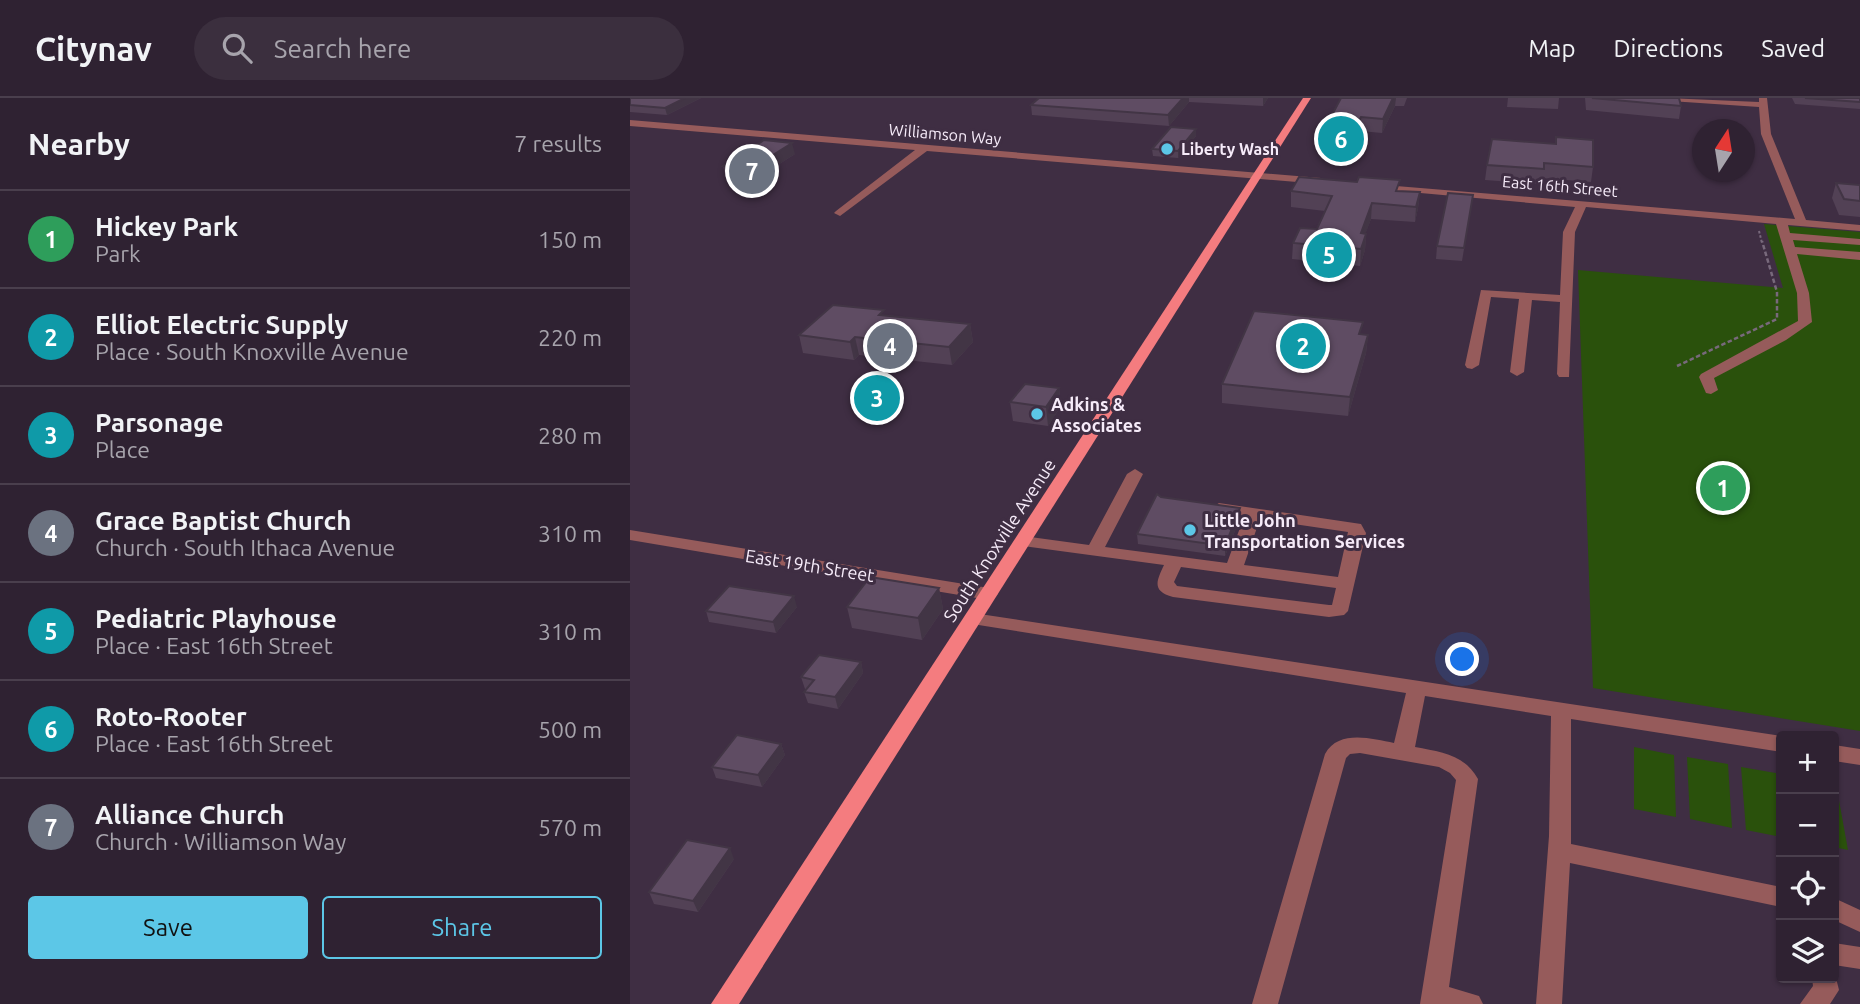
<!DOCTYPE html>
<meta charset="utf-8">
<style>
:root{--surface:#2f2232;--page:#3b2f3e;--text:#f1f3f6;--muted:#a7a4ac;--line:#4a3f4d;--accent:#5cc7e7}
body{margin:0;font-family:Ubuntu,sans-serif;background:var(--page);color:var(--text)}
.controls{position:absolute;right:21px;bottom:21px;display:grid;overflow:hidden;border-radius:7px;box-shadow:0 2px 5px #0004}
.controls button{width:63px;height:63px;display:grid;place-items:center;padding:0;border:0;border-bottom:2px solid var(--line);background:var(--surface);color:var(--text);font:35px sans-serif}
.compass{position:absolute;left:1062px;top:21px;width:63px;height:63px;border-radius:50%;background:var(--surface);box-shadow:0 2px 5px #0004;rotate:12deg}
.you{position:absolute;left:833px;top:562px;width:24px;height:24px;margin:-18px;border:5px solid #fff;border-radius:50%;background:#1a73e8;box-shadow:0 0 0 10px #1a73e833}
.badge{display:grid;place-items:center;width:46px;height:46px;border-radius:50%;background:var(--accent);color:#fff;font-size:23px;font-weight:700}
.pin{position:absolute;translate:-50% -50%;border:4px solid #fff;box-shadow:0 2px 7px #0006}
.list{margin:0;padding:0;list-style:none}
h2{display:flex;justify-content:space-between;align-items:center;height:91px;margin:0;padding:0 28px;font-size:30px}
h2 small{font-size:23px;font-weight:400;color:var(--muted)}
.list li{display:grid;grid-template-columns:46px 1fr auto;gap:21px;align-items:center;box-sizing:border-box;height:98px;padding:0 28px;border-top:2px solid var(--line)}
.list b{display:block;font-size:26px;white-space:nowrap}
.list p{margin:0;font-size:23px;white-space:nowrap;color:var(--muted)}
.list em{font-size:23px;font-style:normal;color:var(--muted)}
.actions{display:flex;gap:14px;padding:21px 28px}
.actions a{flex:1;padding:16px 0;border:2px solid var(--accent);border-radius:7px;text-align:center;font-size:24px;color:var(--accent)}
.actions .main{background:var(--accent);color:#111}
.icon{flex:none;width:38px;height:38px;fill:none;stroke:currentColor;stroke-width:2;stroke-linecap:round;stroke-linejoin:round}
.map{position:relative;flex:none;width:1230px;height:906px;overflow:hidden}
header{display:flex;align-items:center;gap:42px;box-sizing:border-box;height:98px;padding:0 35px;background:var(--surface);border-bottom:2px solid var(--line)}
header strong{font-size:33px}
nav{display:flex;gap:38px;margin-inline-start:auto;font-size:24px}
.search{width:490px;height:63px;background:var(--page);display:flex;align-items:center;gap:18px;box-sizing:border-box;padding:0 24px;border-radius:38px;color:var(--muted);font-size:26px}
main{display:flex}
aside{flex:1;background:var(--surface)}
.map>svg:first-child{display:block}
</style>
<header>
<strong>Citynav</strong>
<div class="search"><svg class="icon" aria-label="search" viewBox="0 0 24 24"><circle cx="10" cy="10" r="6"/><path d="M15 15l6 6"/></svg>Search here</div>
<nav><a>Map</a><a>Directions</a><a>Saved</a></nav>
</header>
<main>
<aside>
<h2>Nearby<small>7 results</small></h2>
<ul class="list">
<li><span class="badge" style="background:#2e9e5b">1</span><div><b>Hickey Park</b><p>Park</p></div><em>150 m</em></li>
<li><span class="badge" style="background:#0f9aa8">2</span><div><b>Elliot Electric Supply</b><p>Place · South Knoxville Avenue</p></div><em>220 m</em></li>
<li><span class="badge" style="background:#0f9aa8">3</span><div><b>Parsonage</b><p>Place</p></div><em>280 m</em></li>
<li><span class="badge" style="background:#6b7280">4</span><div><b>Grace Baptist Church</b><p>Church · South Ithaca Avenue</p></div><em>310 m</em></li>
<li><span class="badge" style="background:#0f9aa8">5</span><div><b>Pediatric Playhouse</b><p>Place · East 16th Street</p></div><em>310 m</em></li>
<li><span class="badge" style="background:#0f9aa8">6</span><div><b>Roto-Rooter</b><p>Place · East 16th Street</p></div><em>500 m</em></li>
<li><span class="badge" style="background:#6b7280">7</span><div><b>Alliance Church</b><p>Church · Williamson Way</p></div><em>570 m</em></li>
</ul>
<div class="actions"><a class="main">Save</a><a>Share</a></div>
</aside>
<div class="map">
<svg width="1230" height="906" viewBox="0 0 1230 906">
<rect width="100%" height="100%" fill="#3f2e43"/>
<g fill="#2a510c">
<polygon points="1134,126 1230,134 1230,633 963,590 948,172 1153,190"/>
<polygon points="1004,649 1044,657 1046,719 1004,711"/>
<polygon points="1057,659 1098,666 1102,730 1060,721"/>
<polygon points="1111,669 1151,676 1151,739 1116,732"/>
<polygon points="1204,686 1206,686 1218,752 1204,749"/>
</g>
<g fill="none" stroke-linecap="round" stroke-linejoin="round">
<polyline stroke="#78697c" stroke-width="2" stroke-dasharray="2.5 2" stroke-linecap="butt" points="1129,133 1132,145"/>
<polyline stroke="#78697c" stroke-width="2.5" stroke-dasharray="4.5 2.5" stroke-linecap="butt" points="1047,268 1147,221 1147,194 1132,143"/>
<g fill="#965b5b" fill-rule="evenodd">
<polygon points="1036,0 1129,4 1129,0 1137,0 1141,36 1176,122 1230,127 1230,133 1158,127 1160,135 1230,141 1230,147 1163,142 1165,149 1230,154 1230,162 1167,156 1179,195 1182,224 1156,242 1084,280 1088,292 1081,296 1076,295 1069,279 1071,276 1168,223 1167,195 1146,126 956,109 945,134 939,279 929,279 927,276 930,204 902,202 894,274 887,278 880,274 889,201 861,199 849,267 842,271 837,270 835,267 851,192 930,197 933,134 945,109 746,91 741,88 742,86 1165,121 1131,36 1129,9 1040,3"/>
<polygon points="0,22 691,80 696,83 691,86 297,53 210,118 204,115 206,113 285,52 0,28"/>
<path d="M 505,371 L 513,376 L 475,449 L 597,465 L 614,419 L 583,414 L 581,410 L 589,405 L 731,426 L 736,435 L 718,513 L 714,517 L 699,519 L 543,499 C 522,493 526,484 534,467 L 393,448 L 384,443 L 393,438 L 459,447 L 497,376 ZM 630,421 L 718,434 L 708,479 L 614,467 ZM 551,469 L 706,490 L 702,507 L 699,507 L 547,488 L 544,484 Z"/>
<polygon points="0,432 359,490 368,496 359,502 0,442"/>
<path d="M 343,515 L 1151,638 L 1151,654 L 941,621 L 941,746 L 1151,789 L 1151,809 L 940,765 L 932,906 L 906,906 L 919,738 L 921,618 L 795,598 L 785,649 C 811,654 834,656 848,681 L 819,889 L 849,898 L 853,906 L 790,906 L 826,682 L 820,675 L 809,669 L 730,655 L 720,656 L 716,660 L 648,906 L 622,906 L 695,656 C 709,631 742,641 764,645 L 776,595 L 336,525 L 334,521 L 336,517 Z"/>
<polygon points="1204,647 1230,651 1230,667 1204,663"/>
<polygon points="1204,800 1230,812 1230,834 1204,822"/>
<polygon points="1204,845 1230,849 1230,871 1204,867"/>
<polygon points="1204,872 1209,892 1200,906 1170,906 1183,888 1182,880 1204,880"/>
</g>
<polygon fill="#f47c7f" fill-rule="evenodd" points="673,0 681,0 109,906 81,906"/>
</g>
<g fill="#524155">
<polygon points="0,0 71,0 37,17 0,14"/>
<polygon points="409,0 638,0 633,8 559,4 539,28 402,17 401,7"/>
<polygon points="711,0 777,0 774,8 765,8 752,35 730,33 723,49 693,46 694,32"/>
<polygon points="878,0 929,0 928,11 877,9"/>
<polygon points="955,0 1049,0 1051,8 1049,21 956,12"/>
<polygon points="1162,0 1230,0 1230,11 1165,6"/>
<polygon points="566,31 566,38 548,60 523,58 522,51"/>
<polygon points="926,39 963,69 961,84 912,80 911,86 855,82 857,67 925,46"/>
<polygon points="165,56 124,82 96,80 93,68"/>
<polygon points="1206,85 1230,87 1230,119 1209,117 1202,100"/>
<polygon points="661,93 769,93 790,94 788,110 785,124 741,121 735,136 736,136 735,152 730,168 662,161 663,145 687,131 695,113 661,109"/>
<polygon points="841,109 832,163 806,161 807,148"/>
<polygon points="255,217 340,226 343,244 322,267 229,257 224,262 173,255 169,237"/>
<polygon points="732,236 738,237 736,255 718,318 592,305 592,286"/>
<polygon points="269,284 271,294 258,308 237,306 235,296"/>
<polygon points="429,290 431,308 418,328 383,323 380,304"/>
<polygon points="531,399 610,420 595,458 508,446 507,436"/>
<polygon points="309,490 313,511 292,542 222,530 217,509"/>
<polygon points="167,509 146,535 79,524 76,513"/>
<polygon points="231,564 233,575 208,611 178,605 174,594 177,591 175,591 171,579"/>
<polygon points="151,646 155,657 132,689 86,680 82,669"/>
<polygon points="104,761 68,814 24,806 19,794"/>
</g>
<g fill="#423545">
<polygon points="55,0 71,0 37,17 35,10"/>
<polygon points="553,0 559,0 559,4 539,28 538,17"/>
<polygon points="633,0 638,0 633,8"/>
<polygon points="763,0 766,0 765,8 752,35 753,21"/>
<polygon points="731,19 730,33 723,49 724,34"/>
<polygon points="566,31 566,38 548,60 548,53"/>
<polygon points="162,45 165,56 124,82 121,71"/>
<polygon points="790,94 788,110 785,124 786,109"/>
<polygon points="742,105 741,121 730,151 731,135"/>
<polygon points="736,136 735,152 730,168 731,151"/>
<polygon points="340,226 343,244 322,267 319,249"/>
<polygon points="738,237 736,255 718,318 720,299"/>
<polygon points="225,239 229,257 224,262 220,244"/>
<polygon points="269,284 271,294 258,308 256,299"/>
<polygon points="429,290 431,308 418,328 416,309"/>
<polygon points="610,410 610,420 595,458 595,448"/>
<polygon points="309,490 313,511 292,542 288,520"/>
<polygon points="164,498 167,509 146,535 143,524"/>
<polygon points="231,564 233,575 208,611 205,599"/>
<polygon points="151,646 155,657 132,689 128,677"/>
<polygon points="100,750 104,761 68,814 63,803"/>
</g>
<g fill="#5f4c63" stroke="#423545" stroke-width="2">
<polygon points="0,0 55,0 35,10 0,7"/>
<polygon points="409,0 553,0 538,17 401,7"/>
<polygon points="711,0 763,0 753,21 731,19 724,34 694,32"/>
<polygon points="962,0 1049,0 1051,8"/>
<polygon points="1175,0 1230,0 1230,4"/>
<polygon points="541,29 566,31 548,53 522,51"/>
<polygon points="926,39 963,42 963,69 914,65 914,71 857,67 862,41 926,46"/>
<polygon points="134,42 162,45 121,71 93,68"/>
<polygon points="669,79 727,84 729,79 770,82 766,93 790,94 786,109 742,105 731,135 736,136 731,151 663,145 670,130 687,131 702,98 661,93"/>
<polygon points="1206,85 1230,87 1230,103 1214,101"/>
<polygon points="818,95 843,97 834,150 807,148"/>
<polygon points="203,207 254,212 249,217 340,226 319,249 225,239 220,244 169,237"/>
<polygon points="624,213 733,224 729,236 738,237 720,299 592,286"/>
<polygon points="248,282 269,284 256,299 235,296"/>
<polygon points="395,286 429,290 416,309 380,304"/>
<polygon points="527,396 531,399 610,410 595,448 507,436"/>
<polygon points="240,479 309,490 288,520 217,509"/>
<polygon points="99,488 164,498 143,524 76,513"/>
<polygon points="189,557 231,564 205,599 174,594 184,582 171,579"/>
<polygon points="107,637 151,646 128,677 82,669"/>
<polygon points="57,742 100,750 63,803 19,794"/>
</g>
<g fill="#5cc7e7" stroke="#3f2e43" stroke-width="2.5">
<circle cx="537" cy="51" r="7"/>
<circle cx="407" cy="316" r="7"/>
<circle cx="560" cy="432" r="7"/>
</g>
<g text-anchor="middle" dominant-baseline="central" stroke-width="6" stroke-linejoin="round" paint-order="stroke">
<g font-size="16" fill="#f6ebf9" stroke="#3f2e43">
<text transform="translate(315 36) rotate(5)">Williamson Way</text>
<text transform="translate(930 88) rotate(5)">East 16th Street</text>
</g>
<g font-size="16" font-weight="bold" fill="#f6ebf9" stroke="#3f2e43" text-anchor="start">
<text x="551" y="51">Liberty Wash</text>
</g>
<g font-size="18" font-weight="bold" fill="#f6ebf9" stroke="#3f2e43" text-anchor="start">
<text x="421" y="306">Adkins &amp;<tspan x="421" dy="21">Associates</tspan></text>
<text x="574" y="422">Little John<tspan x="574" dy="21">Transportation Services</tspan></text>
</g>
<g font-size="18" fill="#f6ebf9" stroke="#3f2e43">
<text transform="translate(369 442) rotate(-57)">South Knoxville Avenue</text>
<text transform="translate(180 467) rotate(9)">East 19th Street</text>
</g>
</g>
</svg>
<div class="controls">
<button>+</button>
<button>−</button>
<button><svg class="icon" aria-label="locate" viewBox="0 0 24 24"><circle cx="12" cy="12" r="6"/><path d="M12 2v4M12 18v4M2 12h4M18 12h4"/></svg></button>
<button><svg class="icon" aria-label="layers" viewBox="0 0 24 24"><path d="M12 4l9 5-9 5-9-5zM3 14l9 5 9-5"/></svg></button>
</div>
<svg class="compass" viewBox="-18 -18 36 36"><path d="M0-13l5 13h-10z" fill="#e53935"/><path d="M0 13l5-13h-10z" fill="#a7a4ac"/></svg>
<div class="you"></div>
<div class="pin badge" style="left:1093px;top:390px;background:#2e9e5b">1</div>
<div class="pin badge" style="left:673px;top:248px;background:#0f9aa8">2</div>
<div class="pin badge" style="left:247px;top:300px;background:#0f9aa8">3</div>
<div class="pin badge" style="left:260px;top:248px;background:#6b7280">4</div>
<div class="pin badge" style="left:699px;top:157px;background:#0f9aa8">5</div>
<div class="pin badge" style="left:711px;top:41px;background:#0f9aa8">6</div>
<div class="pin badge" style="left:122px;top:73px;background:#6b7280">7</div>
</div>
</main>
